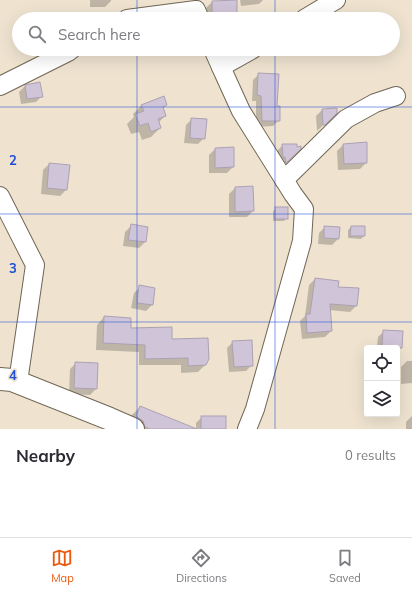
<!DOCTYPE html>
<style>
:root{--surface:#fff;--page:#f2f2f3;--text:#2b2b33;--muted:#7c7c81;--line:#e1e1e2;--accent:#ea580c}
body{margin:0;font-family:Mulish,sans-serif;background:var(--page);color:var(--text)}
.controls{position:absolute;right:12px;bottom:12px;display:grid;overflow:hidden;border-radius:4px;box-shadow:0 4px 16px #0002}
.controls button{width:36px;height:36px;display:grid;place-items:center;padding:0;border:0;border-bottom:1px solid var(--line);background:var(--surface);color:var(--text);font:20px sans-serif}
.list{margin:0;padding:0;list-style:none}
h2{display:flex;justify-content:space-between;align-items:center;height:52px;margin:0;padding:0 16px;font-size:17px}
h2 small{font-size:13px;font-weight:400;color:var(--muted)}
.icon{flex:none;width:22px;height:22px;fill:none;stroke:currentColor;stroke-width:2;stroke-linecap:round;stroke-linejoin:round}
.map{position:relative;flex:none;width:412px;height:429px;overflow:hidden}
.search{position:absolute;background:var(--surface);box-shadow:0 4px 16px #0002;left:12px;right:12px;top:12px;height:44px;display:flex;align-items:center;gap:10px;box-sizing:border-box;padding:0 14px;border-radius:22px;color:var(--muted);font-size:15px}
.sheet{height:108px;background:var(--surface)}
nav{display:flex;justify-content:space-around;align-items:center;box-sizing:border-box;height:56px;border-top:1px solid var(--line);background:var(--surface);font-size:11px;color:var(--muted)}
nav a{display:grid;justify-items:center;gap:2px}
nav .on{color:var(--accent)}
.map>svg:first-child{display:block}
</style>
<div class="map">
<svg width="412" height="429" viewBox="0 0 412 429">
<rect width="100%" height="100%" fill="#efe3d0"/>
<g fill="#0003">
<polygon points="90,0 111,0 111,1 105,7 90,7"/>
<polygon points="240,0 263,0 259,4 241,6"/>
<polygon points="212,2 236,19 206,19 206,8"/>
<polygon points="105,49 124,49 105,51"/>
<polygon points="259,74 276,107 279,120 273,126 256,127 256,101 252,101 253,80"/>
<polygon points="25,86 42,96 36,102 21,104 19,92"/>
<polygon points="142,105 166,105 162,109 165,116 158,123 160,128 151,137 142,140 139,132 131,134 127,124 134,117 133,114"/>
<polygon points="322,110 336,113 317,131 316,116"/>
<polygon points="192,119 204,138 198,144 184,143 186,125"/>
<polygon points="283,145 300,148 280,168 277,151"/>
<polygon points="343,145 366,163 360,169 338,170 337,151"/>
<polygon points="215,149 233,167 227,173 209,173 209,155"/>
<polygon points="49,164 66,190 60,196 41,194 43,170"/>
<polygon points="252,187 253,211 247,217 229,217 229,194 235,188"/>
<polygon points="276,208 287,218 284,221 273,221 273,211"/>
<polygon points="131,226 145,242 139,248 123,246 125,232"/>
<polygon points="325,227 338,239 332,245 318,244 319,233"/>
<polygon points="351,227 364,236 361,239 348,238 348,230"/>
<polygon points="315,279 337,287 356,306 350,312 329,310 331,331 325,337 302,339 300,321 305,316 309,285"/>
<polygon points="140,287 152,305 146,311 131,308 134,293"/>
<polygon points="104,317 129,329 171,340 205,365 198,372 181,373 181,365 139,365 139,352 96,350 97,325"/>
<polygon points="384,331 401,348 397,352 397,348 377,348 378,337"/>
<polygon points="233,342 252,365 246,371 229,372 227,348"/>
<polygon points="407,361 412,361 412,383 401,384 401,367"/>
<polygon points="76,363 96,389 90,395 69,394 70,369"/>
<polygon points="140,407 179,429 132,429 127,426 131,416"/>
<polygon points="412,416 412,429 406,429 406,422"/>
<polygon points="202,417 225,429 196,429 196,423"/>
</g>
<g fill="#d0c5d8" stroke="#aca1b3">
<polygon points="237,0 237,19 212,19 212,1"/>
<polygon points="258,73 279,74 277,106 280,106 280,121 262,121 261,96 257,95"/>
<polygon points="40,82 43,97 27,99 25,85"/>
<polygon points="164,96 167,105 163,107 166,116 158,119 161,128 151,132 148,123 140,126 135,114 144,111 141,105"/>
<polygon points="337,108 337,113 325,125 323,125 322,109"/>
<polygon points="191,118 207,119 205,139 190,138"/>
<polygon points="367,142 367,163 344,164 343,144"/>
<polygon points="282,144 297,144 297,147 301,146 301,149 286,163 285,157 283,157"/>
<polygon points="234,147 234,167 215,168 215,148"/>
<polygon points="49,163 70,165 67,190 47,188"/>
<polygon points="253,186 254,211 235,212 235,187"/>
<rect x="275" y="207" width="13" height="12"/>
<polygon points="131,224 148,227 146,242 128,240"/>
<polygon points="324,226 340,227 339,239 324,238"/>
<polygon points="351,226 365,226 365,236 350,236"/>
<polygon points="315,278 339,281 338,287 359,288 357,306 330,304 332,331 307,333 306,314 310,314"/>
<polygon points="139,285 155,288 153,305 137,303"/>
<polygon points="104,316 131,318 131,328 172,327 172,339 208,338 209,359 206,365 188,366 188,358 145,359 145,345 103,343"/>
<polygon points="383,330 403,331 402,348 382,347"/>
<polygon points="252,340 253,366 234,367 232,341"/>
<polygon points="75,362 98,363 97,389 74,388"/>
<polygon points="140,406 197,429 150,429 145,427 143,421 136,416"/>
<rect x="201" y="416" width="25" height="13"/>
</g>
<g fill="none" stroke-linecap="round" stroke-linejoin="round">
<g stroke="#706655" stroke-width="20">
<g id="minor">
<polyline points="127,19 196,10 200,19"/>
<polyline points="304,19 336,0"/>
<polyline points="213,49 221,67 253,49"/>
<polyline points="221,67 241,111 293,194 304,209 302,241 255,409 247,429"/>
<polyline points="0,86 68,52 72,49"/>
<polyline points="284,180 346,119 375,103 396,96"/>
<polyline points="0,196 35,265 18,382"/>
</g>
</g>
<g stroke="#706655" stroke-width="24">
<polyline id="major" points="0,379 12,380 110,419 133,429"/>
</g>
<use href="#minor" stroke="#fff" stroke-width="18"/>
<use href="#major" stroke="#fff" stroke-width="22"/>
</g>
<path fill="none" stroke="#1d4ed8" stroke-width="1" stroke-opacity="0.55" d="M 137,0 L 137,19M 275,0 L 275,19M 137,49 L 137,429M 275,49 L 275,429M 0,107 L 412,107M 0,214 L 412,214M 0,322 L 412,322"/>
<g font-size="13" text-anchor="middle" font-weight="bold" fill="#1d4ed8" stroke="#efe3d0" stroke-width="3.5" stroke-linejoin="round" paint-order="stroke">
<text x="13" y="165">2</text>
<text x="13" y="273">3</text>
<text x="13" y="380">4</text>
</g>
</svg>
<div class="controls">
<button><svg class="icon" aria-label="locate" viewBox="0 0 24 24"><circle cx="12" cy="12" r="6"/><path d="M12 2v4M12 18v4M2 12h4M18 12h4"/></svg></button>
<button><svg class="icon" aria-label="layers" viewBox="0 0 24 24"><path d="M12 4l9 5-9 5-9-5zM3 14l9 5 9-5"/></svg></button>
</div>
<div class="search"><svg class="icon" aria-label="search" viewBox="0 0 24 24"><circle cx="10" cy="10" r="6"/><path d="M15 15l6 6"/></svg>Search here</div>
</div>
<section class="sheet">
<h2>Nearby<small>0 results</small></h2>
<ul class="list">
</ul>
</section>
<nav>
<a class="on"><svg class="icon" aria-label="map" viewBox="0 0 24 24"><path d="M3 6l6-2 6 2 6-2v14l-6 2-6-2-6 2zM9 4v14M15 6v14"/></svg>Map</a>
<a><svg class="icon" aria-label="directions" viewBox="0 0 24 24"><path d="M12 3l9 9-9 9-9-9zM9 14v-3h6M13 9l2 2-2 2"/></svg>Directions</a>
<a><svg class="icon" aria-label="saved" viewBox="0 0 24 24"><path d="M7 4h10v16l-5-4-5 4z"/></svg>Saved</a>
</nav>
